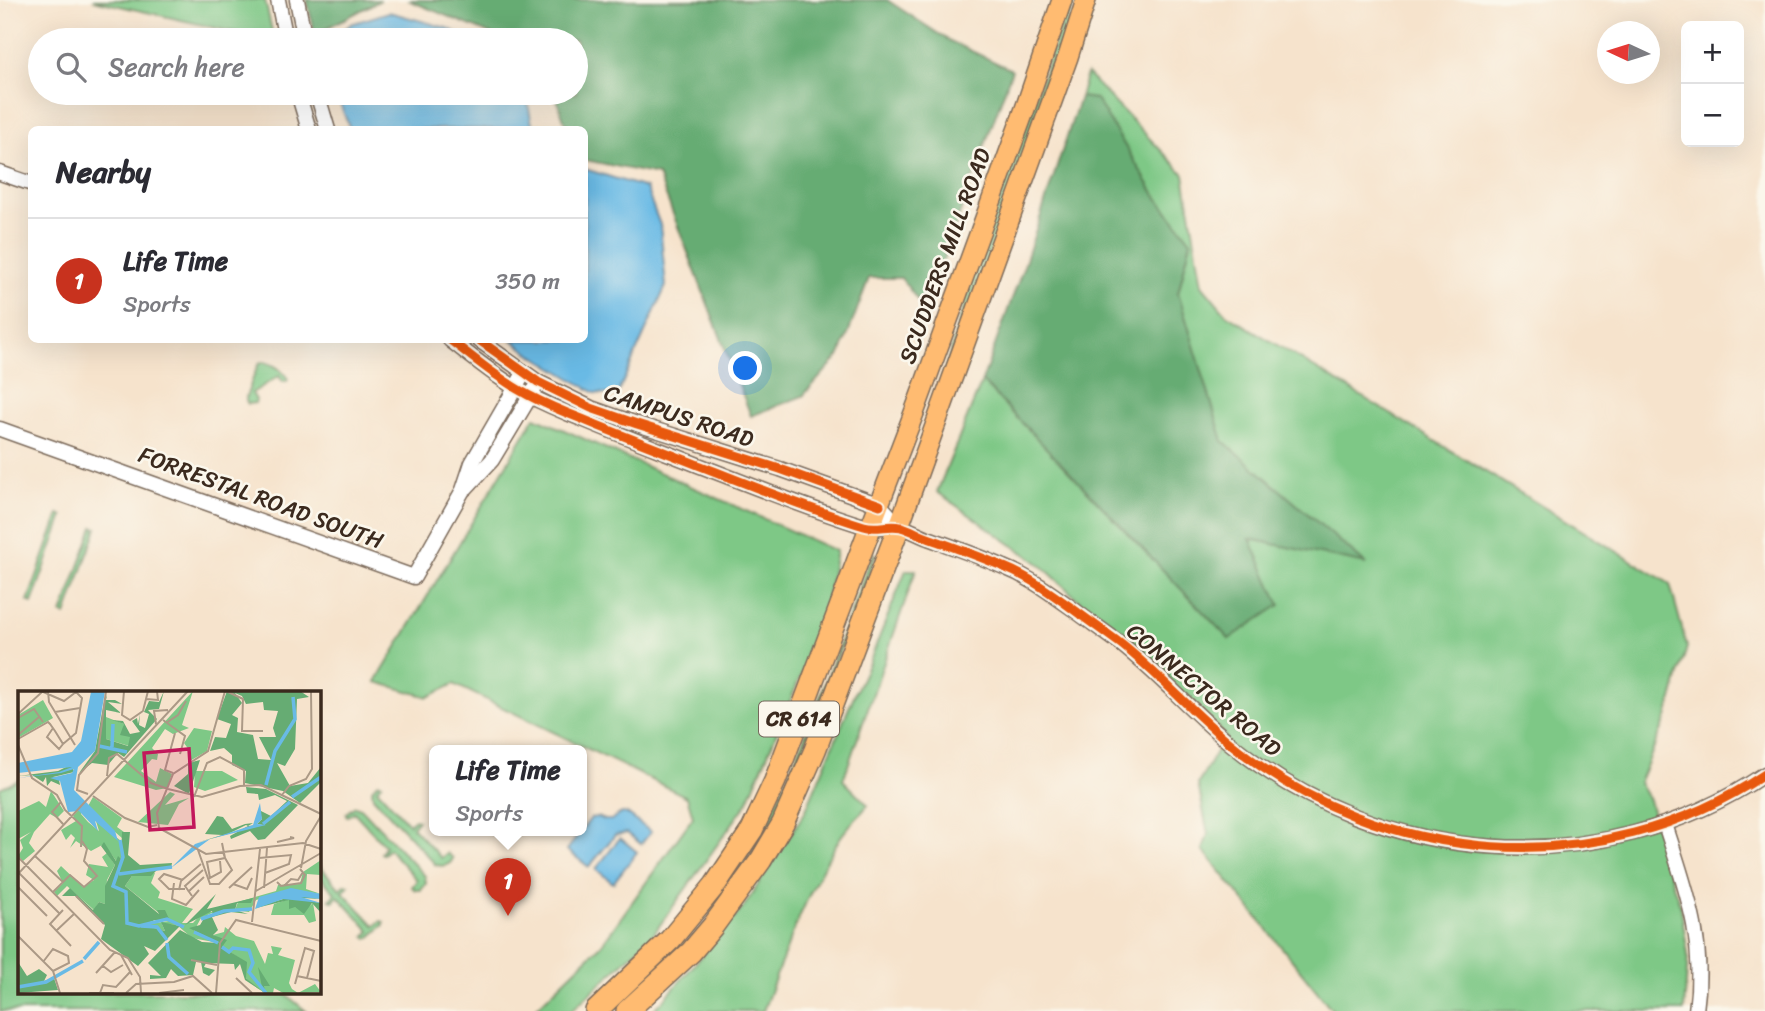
<!DOCTYPE html>
<meta charset="utf-8">
<style>
:root{--surface:#fff;--page:#f2f2f3;--text:#2b2b33;--muted:#7c7c81;--line:#e1e1e2;--accent:#c8321e}
body{margin:0;font-family:Sriracha,sans-serif;background:var(--page);color:var(--text)}
.controls{position:absolute;right:21px;top:21px;display:grid;overflow:hidden;border-radius:10px;box-shadow:0 7px 28px #0002}
.controls button{width:63px;height:63px;display:grid;place-items:center;padding:0;border:0;border-bottom:2px solid var(--line);background:var(--surface);color:var(--text);font:35px sans-serif}
.compass{position:absolute;left:1597px;top:21px;width:63px;height:63px;border-radius:50%;background:var(--surface);box-shadow:0 7px 28px #0002;rotate:274deg}
.you{position:absolute;left:746px;top:369px;width:24px;height:24px;margin:-18px;border:5px solid #fff;border-radius:50%;background:#1a73e8;box-shadow:0 0 0 10px #1a73e833}
.badge{display:grid;place-items:center;width:46px;height:46px;border-radius:50%;background:var(--accent);color:#fff;font-size:23px;font-weight:700}
.pin{position:absolute;translate:-50% -58px;filter:drop-shadow(0 2px 4px #0008)}
.pin::after{content:'';position:absolute;top:37px;width:24px;height:21px;background:inherit;clip-path:polygon(0 0,100% 0,50% 100%)}
.popup{position:absolute;left:429px;top:745px;width:158px;height:91px;box-sizing:border-box;display:grid;place-content:center;border-radius:10px;background:var(--surface);filter:drop-shadow(0 2px 5px #0005);font-size:23px;white-space:nowrap;color:var(--muted)}
.popup b{font-size:26px;color:var(--text)}
.popup::after{content:'';position:absolute;left:50%;top:100%;margin-left:-14px;border:14px solid transparent;border-top-color:var(--surface)}
.list{margin:0;padding:0;list-style:none}
h2{display:flex;justify-content:space-between;align-items:center;height:91px;margin:0;padding:0 28px;font-size:30px}
h2 small{font-size:23px;font-weight:400;color:var(--muted)}
.list li{display:grid;grid-template-columns:46px 1fr auto;gap:21px;align-items:center;box-sizing:border-box;height:126px;padding:0 28px;border-top:2px solid var(--line)}
.list b{display:block;font-size:26px;white-space:nowrap}
.list p{margin:0;font-size:23px;white-space:nowrap;color:var(--muted)}
.list em{font-size:23px;font-style:normal;color:var(--muted)}
.icon{flex:none;width:38px;height:38px;fill:none;stroke:currentColor;stroke-width:2;stroke-linecap:round;stroke-linejoin:round}
.map{position:relative;flex:none;width:1765px;height:1011px;overflow:hidden}
.search{position:absolute;background:var(--surface);box-shadow:0 7px 28px #0002;left:28px;top:28px;width:560px;height:77px;display:flex;align-items:center;gap:18px;box-sizing:border-box;padding:0 24px;border-radius:38px;color:var(--muted);font-size:26px}
.panel{position:absolute;background:var(--surface);box-shadow:0 7px 28px #0002;left:28px;top:126px;width:560px;height:217px;border-radius:10px}
.map>svg:first-child{display:block}
</style>
<div class="map">
<svg width="1765" height="1011" viewBox="0 0 1765 1011">
<rect width="100%" height="100%" fill="#fbf7ec"/>
<filter id="ink" filterUnits="userSpaceOnUse"><feTurbulence type="fractalNoise" baseFrequency=".0143" numOctaves="2"/><feDisplacementMap in="SourceGraphic" scale="14" xChannelSelector="R" yChannelSelector="G"/><feConvolveMatrix kernelMatrix="1 2 1 2 8 2 1 2 1" color-interpolation-filters="sRGB"/></filter>
<filter id="wash" filterUnits="userSpaceOnUse"><feTurbulence type="fractalNoise" baseFrequency=".00686" numOctaves="4" result="noise"/><feDisplacementMap in="SourceGraphic" scale="28" xChannelSelector="R" yChannelSelector="G"/><feGaussianBlur stdDeviation="1.57" result="paint"/><feColorMatrix in="noise" values="0 0 0 0 0 0 0 0 0 0 0 0 0 0 0 0 0 1.4 0 .05"/><feComposite in="paint" operator="in"/></filter>
<g filter="url(#wash)">
<rect width="100%" height="100%" fill="#f6e3cc"/>
<g fill="#7ec886" stroke="#5c7952" stroke-width="2">
<polygon points="93,0 265,0 274,40 269,40"/>
<polygon points="1070,0 1075,0 1065,34 1033,124 1021,172 942,380 975,267"/>
<polygon points="1087,74 1184,174 1202,285 1226,314 1670,584 1687,647 1667,717 1639,783 1649,800 1665,861 1681,908 1688,955 1684,1011 1333,1011 1203,850 1208,834 1198,784 1225,736 1041,565 937,492 982,381 1229,639 1249,538 1364,563 1223,442 1178,293 1191,241 1157,198 1096,100 1080,97"/>
<path d="M 262,362 C 273,363 282,370 288,379 L 287,381 L 283,382 L 279,376 L 252,393 L 256,400 L 255,403 L 248,404 L 246,401 L 246,397 L 258,365 Z"/>
<polygon points="535,417 836,551 823,623 747,803 652,936 571,1011 533,1011 602,944 693,817 687,797 454,684 428,697 376,682"/>
<polygon points="59,514 63,516 32,603 28,601"/>
<polygon points="93,527 97,528 66,615 62,614"/>
<path d="M 874,553 L 876,554 L 776,821 L 744,866 C 797,771 830,669 867,568 Z"/>
<path d="M 906,570 L 916,570 L 843,780 L 868,805 C 859,816 848,826 840,838 C 806,892 785,952 763,1011 L 652,1011 L 663,1001 L 743,908 L 805,812 L 856,691 L 869,663 Z"/>
<polygon points="19,779 19,992 283,992 306,1011 0,1011 0,788"/>
<path d="M 378,782 L 382,784 L 377,789 L 409,824 L 415,819 L 418,820 L 412,827 L 441,858 L 447,853 L 453,858 C 451,865 444,867 436,865 L 373,797 L 372,789 Z"/>
<polygon points="355,806 361,808 425,876 426,884 421,890 415,890 412,887 417,880 389,849 383,854 381,853 385,846 354,812 348,816 346,815 346,813"/>
<polygon points="319,865 340,889 346,884 349,885 343,892 375,926 381,921 384,922 384,925 368,939 365,936 370,931 338,896 333,901 330,900 335,893 319,875"/>
</g>
<g fill="#66ac73" stroke="#506b48" stroke-width="2">
<polygon points="307,0 381,0 315,34"/>
<polygon points="408,0 887,0 948,40 1012,70 925,310 901,278 869,278 840,355 803,396 751,416 658,175 585,160 584,130 567,129 555,93 576,93 576,40 505,40"/>
<polygon points="1080,97 1096,99 1157,198 1191,241 1178,293 1223,441 1366,564 1250,539 1280,605 1229,639 982,381 1024,266"/>
</g>
<g fill="#69bae5" stroke="#527282" stroke-width="2">
<polygon points="389,12 450,29 468,40 332,40 351,24"/>
<polygon points="336,93 521,93 528,104 533,129 350,129"/>
<polygon points="585,169 646,188 660,225 666,286 617,395 595,393 528,352 512,340 584,340"/>
<polygon points="623,813 627,814 651,832 641,844 627,833 615,835 589,867 567,850 591,818 598,817 605,820 611,820 620,814"/>
<polygon points="620,838 637,852 613,883 596,869"/>
</g>
</g>
<g filter="url(#ink)">
<g fill="none" stroke-linecap="round" stroke-linejoin="round">
<g stroke="#7c6b5b" stroke-width="17">
<g id="minor">
<polyline points="278,0 286,40"/>
<polyline points="297,0 305,40"/>
<polyline points="298,93 309,130"/>
<polyline points="317,93 328,130"/>
<polyline points="0,173 32,184"/>
<path d="M 450,340 C 475,359 500,380 528,395 C 545,404 564,412 582,419 C 620,435 660,450 698,465 C 753,486 808,509 864,526 C 876,530 889,524 901,527 C 910,529 919,535 928,538 C 953,547 979,556 1004,567 C 1029,577 1051,593 1073,609 C 1089,621 1105,632 1121,644 C 1159,674 1192,712 1230,743 C 1382,868 1601,884 1765,774"/>
<polyline points="479,340 538,382 591,408 637,424 780,469 880,505 899,526"/>
<polyline points="0,429 414,577 463,490 472,463 524,373"/>
<polyline points="466,488 492,460 534,390"/>
<path d="M 1665,824 C 1686,890 1706,939 1696,1011"/>
</g>
</g>
<g stroke="#7c6b5b" stroke-width="22">
<g id="major">
<polyline points="899,526 1068,57 1086,0"/>
<polyline points="870,528 914,413 1026,106 1062,0"/>
</g>
</g>
<g stroke="#7c6b5b" stroke-width="24">
<g id="highway">
<polyline points="596,1011 670,940 715,885 752,830 775,781 870,528"/>
<polyline points="627,1011 691,952 713,926 761,860 783,823 815,750 899,526"/>
</g>
</g>
<use href="#minor" stroke="#fff" stroke-width="14"/>
<use href="#major" stroke="#ffbb71" stroke-width="19"/>
<use href="#highway" stroke="#ffbb71" stroke-width="21"/>
<g stroke="#fbf7ec" stroke-width="13">
<g id="cycleway">
<path d="M 450,340 C 475,359 500,380 528,395 C 545,404 564,412 582,419 C 620,435 660,450 698,465 C 753,486 808,509 864,526 C 876,530 889,524 901,527 C 910,529 919,535 928,538 C 953,547 979,556 1004,567 C 1029,577 1051,593 1073,609 C 1089,621 1105,632 1121,644 C 1159,674 1192,712 1230,743 C 1382,868 1601,884 1765,774"/>
<polyline points="479,340 538,382 591,408 637,424 780,469 880,505"/>
</g>
</g>
<use href="#cycleway" stroke="#e8590c" stroke-width="9"/>
</g>
</g>
<g text-anchor="middle" dominant-baseline="central" stroke-width="5" stroke-linejoin="round" paint-order="stroke">
<rect fill="#fbf7ec" stroke="#75685c" stroke-width="2" x="759" y="701.5" width="80" height="35" rx="5"/>
<g font-size="21" font-weight="bold" fill="#3b2a1e">
<text x="799" y="719">CR 614</text>
</g>
<g font-size="23" fill="#3b2a1e" stroke="#fbf7ec">
<text transform="translate(945 256) rotate(-70)">SCUDDERS MILL ROAD</text>
<text transform="translate(679 416) rotate(18)">CAMPUS ROAD</text>
<text transform="translate(261 498) rotate(20)">FORRESTAL ROAD SOUTH</text>
<text transform="translate(1204 690) rotate(40)">CONNECTOR ROAD</text>
</g>
</g>
<g transform="translate(18 691)">
<rect width="303" height="303" fill="#f6e3cc"/>
<path d="M 175,0 L 164,34 L 171,37 L 155,43 L 147,38 L 134,57 L 140,63 L 139,69 L 134,68 L 123,80 L 138,91 L 142,77 L 154,83 L 149,97 L 138,99 L 96,86 ZM 25,9 L 35,27 L 0,47 L 0,24 ZM 88,26 L 106,33 L 105,41 L 113,45 L 111,55 L 88,48 ZM 176,37 L 194,40 L 189,60 L 170,71 L 171,59 L 166,52 ZM 177,80 L 204,80 L 220,89 L 187,100 L 176,96 ZM 33,100 L 46,120 L 39,127 L 32,123 L 16,141 L 11,152 L 17,160 L 5,170 L 0,165 L 5,157 L 2,149 L 13,141 L 0,148 L 0,120 L 21,110 L 28,116 ZM 152,101 L 157,103 L 147,114 L 171,107 L 161,113 L 150,134 L 120,131 ZM 75,106 L 104,127 L 99,136 L 106,141 L 104,147 L 69,117 ZM 64,115 L 63,123 L 70,131 L 81,140 L 78,130 L 103,150 L 103,169 L 99,171 L 86,153 L 73,160 L 58,150 L 52,157 L 57,147 L 53,143 L 48,149 L 43,139 L 58,130 L 55,125 ZM 89,162 L 97,174 L 89,189 L 87,213 L 81,211 L 76,219 L 49,195 L 39,205 L 36,201 L 45,192 L 39,180 L 43,175 L 65,196 L 76,189 L 68,184 L 71,173 L 90,176 L 84,166 ZM 303,169 L 303,184 L 289,183 L 288,198 L 303,203 L 275,199 L 238,209 L 231,221 L 217,219 L 220,211 L 258,200 L 260,194 L 282,193 L 285,181 ZM 137,182 L 133,192 L 142,201 L 140,207 L 175,218 L 164,232 L 175,232 L 185,221 L 196,221 L 183,227 L 176,240 L 187,241 L 201,252 L 174,247 L 159,234 L 144,233 L 147,240 L 124,234 L 151,230 L 107,195 L 114,185 ZM 272,208 L 277,216 L 288,218 L 295,212 L 298,230 L 291,232 L 286,224 L 253,224 L 256,213 ZM 207,236 L 218,245 L 236,250 L 247,273 L 250,262 L 255,263 L 253,255 L 264,257 L 260,264 L 277,269 L 271,292 L 274,298 L 280,302 L 297,293 L 303,301 L 265,302 L 256,297 L 255,302 L 247,302 L 239,297 L 228,287 L 226,270 L 204,256 L 205,250 L 195,244 L 206,241 Z" fill="#7ec886"/>
<path d="M 146,0 L 141,18 L 130,19 L 139,28 L 106,66 L 100,62 L 90,74 L 74,72 L 61,82 L 77,60 L 86,11 L 89,4 L 88,9 L 97,9 L 104,13 L 90,11 L 103,22 L 88,19 L 88,48 L 110,55 L 112,46 L 102,44 L 106,33 L 94,29 L 105,30 L 112,43 L 122,41 L 114,30 L 119,27 L 120,33 L 122,23 L 121,34 L 127,37 L 131,23 L 126,21 L 131,10 L 141,11 ZM 209,0 L 282,0 L 291,6 L 279,8 L 277,58 L 267,75 L 259,72 L 272,95 L 290,92 L 303,76 L 303,91 L 282,112 L 265,100 L 227,92 L 228,80 L 214,74 L 214,64 L 206,57 L 192,60 L 197,46 L 208,47 L 213,33 L 199,28 ZM 217,2 L 224,5 L 228,13 L 245,11 L 246,19 L 260,20 L 255,37 L 258,46 L 241,46 L 253,69 L 240,68 L 235,44 L 219,41 L 220,27 L 214,24 L 224,12 ZM 182,69 L 171,103 L 156,95 L 170,83 L 170,72 ZM 54,73 L 56,81 L 35,86 L 41,89 L 42,94 L 33,90 L 29,95 L 28,86 L 25,91 L 14,84 L 0,85 L 40,80 ZM 228,96 L 248,98 L 280,114 L 247,148 L 240,149 L 232,140 L 213,148 L 212,145 L 230,135 L 228,134 L 210,143 L 178,152 L 204,144 L 187,143 L 199,125 L 205,126 L 214,138 L 227,133 L 235,132 L 230,135 L 245,134 L 239,133 L 244,128 L 241,119 L 253,125 L 269,110 L 257,104 L 241,109 L 240,103 L 229,102 ZM 104,141 L 112,141 L 110,164 L 122,174 L 154,172 L 153,177 L 141,177 L 133,185 L 114,185 L 107,195 L 141,223 L 139,219 L 147,219 L 152,230 L 137,229 L 125,234 L 147,240 L 143,231 L 162,235 L 137,260 L 126,255 L 131,263 L 120,275 L 83,248 L 87,234 L 57,205 L 44,205 L 52,197 L 75,219 L 81,211 L 87,213 L 87,195 L 97,174 L 83,155 L 86,151 L 98,170 L 100,165 L 103,168 ZM 198,203 L 189,218 L 235,207 L 233,212 L 219,212 L 217,219 L 230,223 L 213,221 L 194,226 L 200,239 L 195,244 L 209,249 L 204,256 L 229,271 L 228,287 L 245,301 L 240,276 L 252,295 L 246,295 L 247,302 L 227,289 L 222,273 L 217,279 L 216,273 L 188,272 L 186,276 L 197,279 L 191,285 L 185,282 L 183,271 L 178,271 L 175,284 L 160,285 L 153,278 L 148,287 L 132,288 L 132,284 L 143,285 L 130,272 L 162,239 L 184,251 L 201,252 L 171,237 L 182,234 L 188,224 L 195,224 L 194,220 L 167,234 ZM 266,205 L 285,205 L 303,208 L 266,206 L 255,211 L 265,208 L 280,208 L 303,212 L 303,222 L 294,212 L 286,223 L 277,216 L 271,218 L 271,209 L 238,217 ZM 0,271 L 9,285 L 21,278 L 29,284 L 26,290 L 36,287 L 40,299 L 0,302 Z" fill="#66ac73" fill-rule="evenodd"/>
<path d="M 87,0 L 77,60 L 60,76 L 56,99 L 97,140 L 100,150 L 77,130 L 80,140 L 61,120 L 50,121 L 42,90 L 32,87 L 54,82 L 56,78 L 43,82 L 0,87 L 41,81 L 54,76 L 0,82 L 0,72 L 54,61 L 63,50 L 73,1 ZM 242,112 L 244,128 L 239,133 L 248,134 L 192,148 L 153,177 L 177,153 L 235,134 ZM 273,197 L 303,203 L 303,208 L 283,206 L 303,212 L 265,208 L 237,218 L 241,206 Z" fill="#69bae5"/>
<path fill="none" stroke="#69bae5" stroke-width="3.5" d="M 81,55 L 109,61M 94,56 L 95,33M 248,94 L 257,60 L 277,28 L 275,6M 274,106 L 303,86M 245,133 L 272,111M 102,149 L 105,166 L 95,195 L 108,201 L 109,232 L 121,235 L 149,228 L 166,236M 101,183 L 154,176M 183,228 L 206,220 L 234,218M 123,235 L 139,236 L 149,249M 176,241 L 200,252M 149,252 L 151,266 L 170,283M 204,256 L 211,261 L 215,257 L 231,259 L 235,272 L 231,281 L 248,302M 66,268 L 81,251M 0,296 L 28,291 L 65,270"/>
<path fill="none" stroke="#ab9986" stroke-width="2" d="M 23,0 L 46,10 L 58,1M 30,0 L 31,11 L 57,54M 106,0 L 104,24 L 112,29 L 125,20 L 130,0M 207,0 L 190,60 L 155,83 L 139,122 L 141,137 L 188,163 L 285,152 L 303,158M 208,0 L 225,8 L 224,40 L 245,40M 128,8 L 140,9 L 139,0M 37,21 L 62,17M 0,23 L 24,1M 0,27 L 16,18 L 25,31M 145,29 L 167,45 L 162,63M 148,32 L 160,24 L 168,10M 138,33 L 136,20 L 150,19M 0,44 L 21,26M 0,48 L 30,31 L 32,33 L 37,40 L 45,53 L 41,58 L 29,46 L 35,37M 45,53 L 58,42 L 64,7 L 58,1M 0,54 L 14,87 L 39,104 L 47,119 L 64,135 L 63,156M 155,82 L 147,79 L 157,42M 89,85 L 91,67 L 99,63 L 133,92 L 150,98M 150,98 L 184,106 L 222,95 L 243,94 L 303,123M 70,103 L 59,99 L 61,84 L 80,62 L 88,0M 264,104 L 271,95 L 288,88 L 294,78 L 293,0M 75,105 L 107,127 L 130,136 L 139,134M 176,106 L 189,72 L 202,66 L 226,79 L 226,95M 43,111 L 34,121 L 45,133M 259,151 L 276,147 L 272,146M 204,152 L 207,167 L 205,161M 180,159 L 192,193 L 201,193 L 214,179 L 207,167 L 189,171 L 192,187 L 203,181 L 202,170M 17,165 L 45,191M 0,166 L 92,259 L 110,267 L 122,286 L 123,302M 241,167 L 273,164 L 271,173 L 247,182M 283,177 L 288,150 L 303,125M 1,182 L 41,222M 0,183 L 170,0M 165,189 L 146,183 L 141,188 L 151,198 L 167,198M 259,191 L 263,195 L 283,192 L 287,184 L 282,178M 156,192 L 154,208 L 168,214 L 181,199M 215,193 L 229,198 L 234,187M 266,195 L 273,188 L 280,189 L 285,181M 0,196 L 29,225M 211,197 L 234,176M 246,197 L 249,157M 161,199 L 163,190 L 183,173M 238,200 L 303,162M 35,201 L 52,184 L 66,196 L 79,185 L 66,170 L 69,158 L 64,150M 170,201 L 186,186M 58,205 L 86,233M 174,205 L 167,195 L 185,179M 45,219 L 32,233 L 53,255M 234,231 L 242,158M 38,240 L 56,223M 0,245 L 35,280 L 42,302M 103,264 L 114,284M 173,269 L 199,274M 25,271 L 35,258 L 50,265 L 51,272 L 35,280M 85,275 L 93,281 L 105,274M 78,282 L 97,261M 279,285 L 303,290M 218,287 L 234,302M 277,293 L 287,257 L 296,260 L 289,287M 71,302 L 96,302M 82,302 L 85,294 L 98,296 L 112,281M 108,302 L 118,293 L 156,291 L 175,285 L 194,302M 141,302 L 166,299M 198,302 L 202,252 L 218,229 L 303,250"/>
<path fill="#c2185b" fill-opacity="0.15" stroke="#c2185b" stroke-width="3.5" d="M 171,58 L 176,136 L 132,139 L 126,62 Z"/>
<rect width="303" height="303" fill="none" stroke="#3b2a1e" stroke-width="3.5"/>
</g>
</svg>
<div class="controls">
<button>+</button>
<button>−</button>
</div>
<svg class="compass" viewBox="-18 -18 36 36"><path d="M0-13l5 13h-10z" fill="#e53935"/><path d="M0 13l5-13h-10z" fill="#7c7c81"/></svg>
<div class="you"></div>
<div class="pin badge" style="left:508px;top:916px">1</div>
<div class="popup"><b>Life Time</b>Sports</div>
<div class="search"><svg class="icon" aria-label="search" viewBox="0 0 24 24"><circle cx="10" cy="10" r="6"/><path d="M15 15l6 6"/></svg>Search here</div>
<section class="panel">
<h2>Nearby<small></small></h2>
<ul class="list">
<li><span class="badge">1</span><div><b>Life Time</b><p>Sports</p></div><em>350 m</em></li>
</ul>
</section>
</div>
